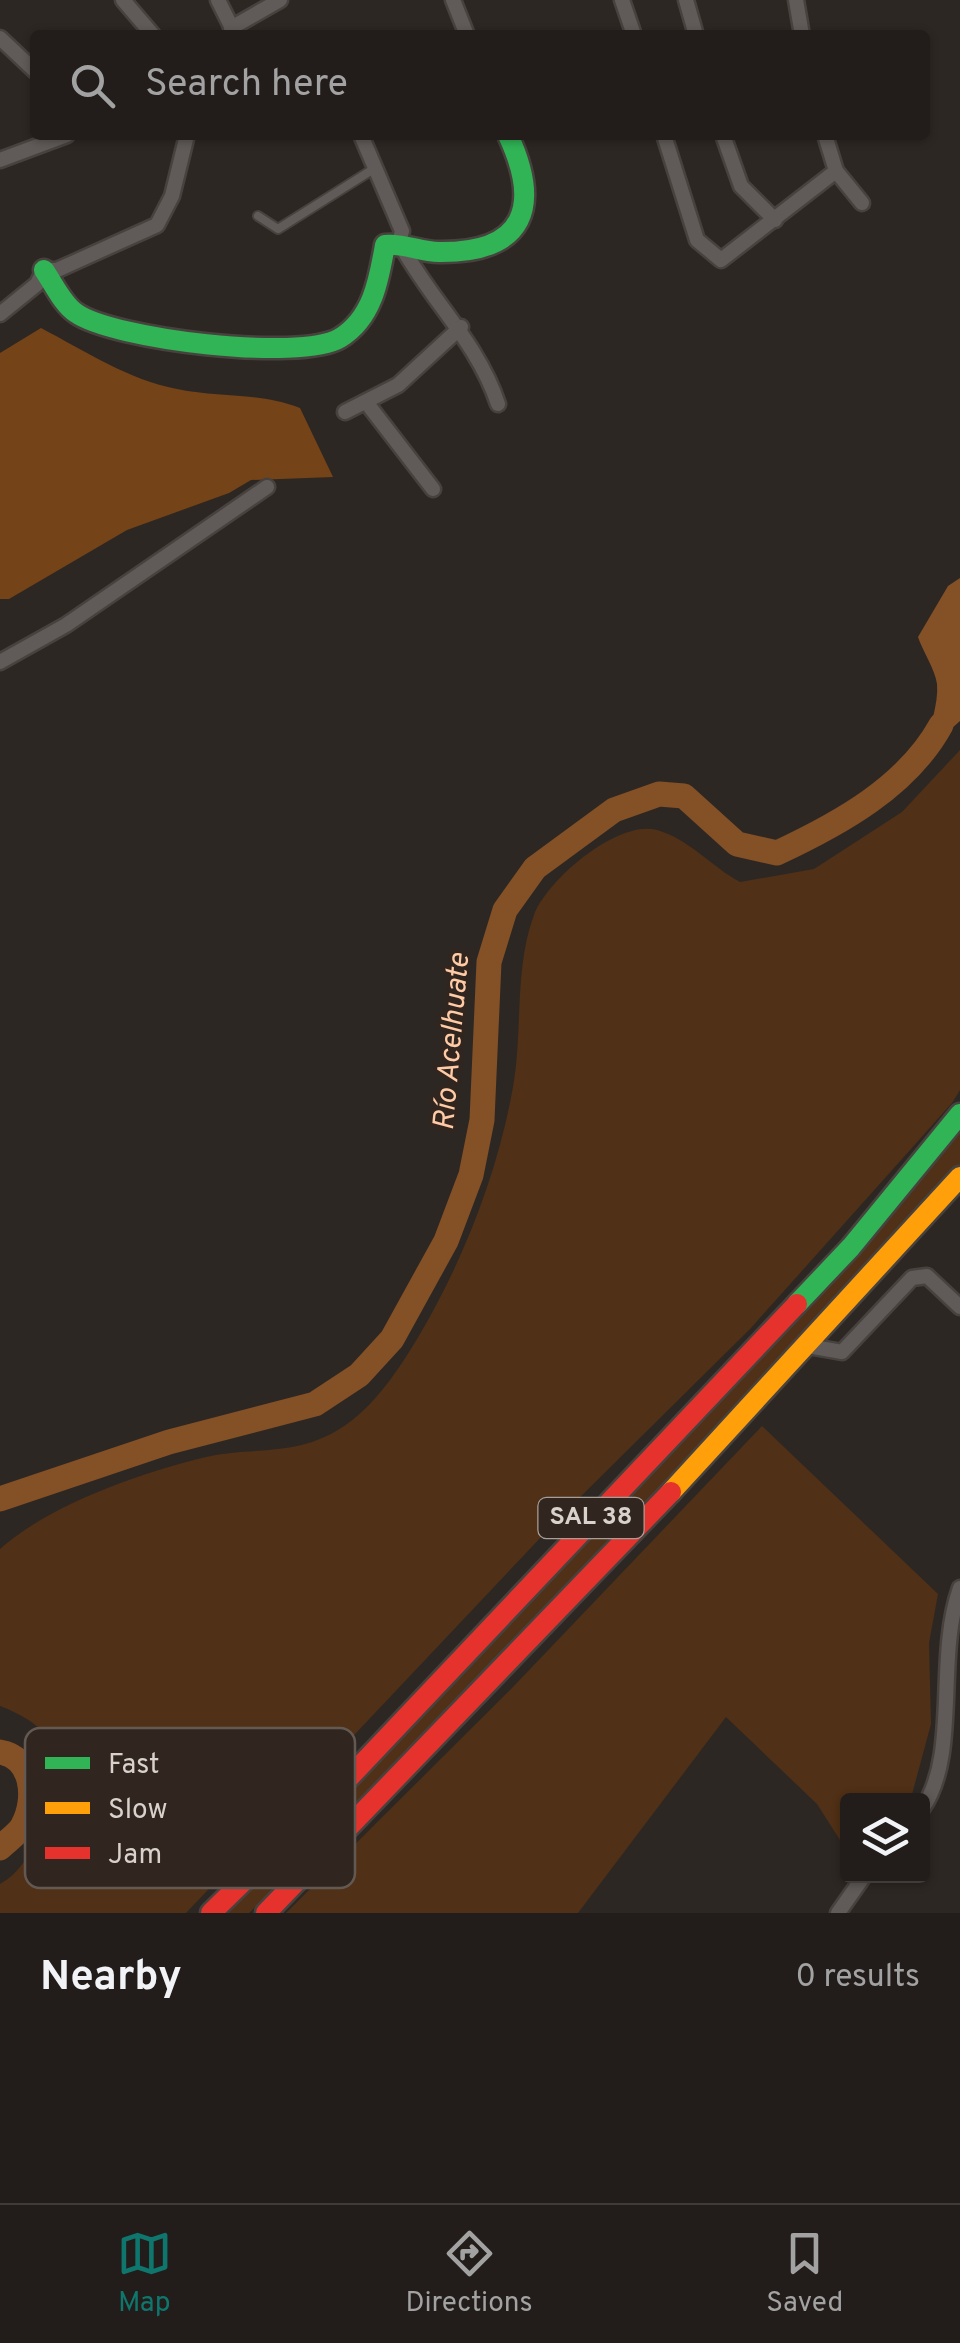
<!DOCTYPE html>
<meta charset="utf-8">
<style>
:root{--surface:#221d1a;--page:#2e2a27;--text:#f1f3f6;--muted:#a2a2a2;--line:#3f3b39;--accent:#0f766e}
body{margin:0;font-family:Overpass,sans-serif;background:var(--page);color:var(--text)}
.controls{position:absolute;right:30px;bottom:30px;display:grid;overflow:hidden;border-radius:10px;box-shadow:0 2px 8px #0004}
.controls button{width:90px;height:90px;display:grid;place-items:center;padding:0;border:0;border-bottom:2px solid var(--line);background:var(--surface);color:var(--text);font:50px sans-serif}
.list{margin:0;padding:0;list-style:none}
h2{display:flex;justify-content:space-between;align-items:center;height:130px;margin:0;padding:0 40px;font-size:42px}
h2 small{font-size:32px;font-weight:400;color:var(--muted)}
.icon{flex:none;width:55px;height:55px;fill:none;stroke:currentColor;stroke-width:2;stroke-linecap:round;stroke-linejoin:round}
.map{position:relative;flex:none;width:960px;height:1913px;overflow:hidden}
.search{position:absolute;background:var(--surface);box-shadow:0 2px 8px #0004;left:30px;right:30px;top:30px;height:110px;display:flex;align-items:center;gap:25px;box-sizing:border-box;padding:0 35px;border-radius:10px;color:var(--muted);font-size:38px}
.sheet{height:290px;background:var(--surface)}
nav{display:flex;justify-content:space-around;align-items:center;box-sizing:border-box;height:140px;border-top:2px solid var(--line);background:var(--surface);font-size:28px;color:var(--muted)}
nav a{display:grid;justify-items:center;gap:5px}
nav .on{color:var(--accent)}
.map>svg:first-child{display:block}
</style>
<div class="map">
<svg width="960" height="1913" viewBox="0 0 960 1913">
<rect width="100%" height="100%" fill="#2d2723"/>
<g fill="#503016">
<path d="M 960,750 L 960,1090 L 952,1103 L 750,1329 L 561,1516 L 186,1913 L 0,1913 L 0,1884 C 18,1874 25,1860 37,1843 C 77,1784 72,1733 0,1706 L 0,1549 C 49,1505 142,1472 206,1457 C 249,1447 288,1456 331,1434 C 371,1413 398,1371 420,1334 C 464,1259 498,1172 513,1087 C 523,1031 514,968 534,915 C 547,880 618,819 657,830 C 689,839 712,867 740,882 L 814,869 L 902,812 Z"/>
<polygon points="960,1133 960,1165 951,1177 412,1755 249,1913 220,1913 882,1227"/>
<polygon points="762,1426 938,1594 929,1643 931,1724 911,1798 848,1800 847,1851 817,1804 726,1717 578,1913 286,1913 513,1687"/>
</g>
<path fill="#744318" d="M 41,328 C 85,351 129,380 177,389 C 221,398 257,392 300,408 L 333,477 L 251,480 L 229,493 L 127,530 L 9,599 L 0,599 L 0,353 Z"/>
<path fill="#845026" d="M 960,578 L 960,721 L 926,751 C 928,729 939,705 937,684 C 935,669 923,652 918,637 L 948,586 Z"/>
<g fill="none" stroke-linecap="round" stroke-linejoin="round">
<g stroke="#845026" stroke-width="25">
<path d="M 0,1499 L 169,1442 L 315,1404 L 359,1375 L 392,1339 L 446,1241 L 471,1175 L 482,1120 L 489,962 L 505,910 L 535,868 L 614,810 L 659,794 L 684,796 L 737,844 L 777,853 C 839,824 907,787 941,725"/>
<path d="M 0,1752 C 33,1757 37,1799 23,1825 C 19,1833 7,1841 0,1848"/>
</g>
<g stroke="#48423f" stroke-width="12">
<polyline id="lane" points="258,216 278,229 372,170"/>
</g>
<g stroke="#48423f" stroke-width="19">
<g id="street">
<polyline points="123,0 153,35"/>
<polyline points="218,0 235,34"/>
<polyline points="453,0 467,35"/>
<polyline points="622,0 634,35"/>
<polyline points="686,0 696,35"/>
<polyline points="796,0 802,35"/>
<polyline points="231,28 280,0"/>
<polyline points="0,38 35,71"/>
<path d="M 361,135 L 402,231 L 399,242 C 430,300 477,341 498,404"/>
<polyline points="664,135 697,240 721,260 836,171"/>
<polyline points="723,135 741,186 775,220"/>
<polyline points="825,135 836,171 862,203"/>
<polyline points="0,160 67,135"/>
<polyline points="0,314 37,284 44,270 57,270 157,225 172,196 187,135"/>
<polyline points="366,402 433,489"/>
<polyline points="345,412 398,385 461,327"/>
<polyline points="0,662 66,625 267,487"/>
<polyline points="808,1346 842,1352 912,1278 927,1276 960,1307"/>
<path d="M 922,1809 C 960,1755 935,1658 960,1588"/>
<polyline points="838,1913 864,1876"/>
</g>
</g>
<g stroke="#48423f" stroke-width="25">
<g id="fast">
<path d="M 44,270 C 53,283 63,305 76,313 C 112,339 300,362 340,338 C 373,318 379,279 385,245 C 404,243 420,252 439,252 C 526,253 541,206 508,135"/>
<polyline points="797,1304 851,1247 960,1114"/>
</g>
</g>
<g stroke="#48423f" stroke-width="25">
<polyline id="slow" points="671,1492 960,1177"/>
</g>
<g stroke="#48423f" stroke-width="25">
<g id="jam">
<polyline points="211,1913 343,1784 797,1304"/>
<polyline points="266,1913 671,1492"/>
</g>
</g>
<use href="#lane" stroke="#605b58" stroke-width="8"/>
<use href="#street" stroke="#605b58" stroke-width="14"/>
<use href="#fast" stroke="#30b455" stroke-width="20"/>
<use href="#slow" stroke="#ff9f0a" stroke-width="20"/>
<use href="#jam" stroke="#e5322d" stroke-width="20"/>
</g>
<g text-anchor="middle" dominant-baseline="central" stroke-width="8" stroke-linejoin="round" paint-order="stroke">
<rect fill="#31261f" stroke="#a69e98" stroke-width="2.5" x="538.5" y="1498" width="105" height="40" rx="8"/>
<g font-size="25" font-weight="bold" fill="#d8d1cc">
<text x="591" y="1518">SAL 38</text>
</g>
<g font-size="30" font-style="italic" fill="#ffcba6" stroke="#31261f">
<text transform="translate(453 1042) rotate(-85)">Río Acelhuate</text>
</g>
</g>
<rect x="25" y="1728" width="330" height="160" rx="15" fill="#31261f" stroke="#635953" stroke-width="2.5"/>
<rect x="45" y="1757" width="45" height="12" fill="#30b455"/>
<rect x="45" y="1802" width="45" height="12" fill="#ff9f0a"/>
<rect x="45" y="1847" width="45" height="12" fill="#e5322d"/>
<g font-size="28" fill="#d8d1cc">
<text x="108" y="1773">Fast</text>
<text x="108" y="1818">Slow</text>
<text x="108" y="1863">Jam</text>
</g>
</svg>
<div class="controls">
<button><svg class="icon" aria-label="layers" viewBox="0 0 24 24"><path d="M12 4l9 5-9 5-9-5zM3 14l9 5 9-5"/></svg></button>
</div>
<div class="search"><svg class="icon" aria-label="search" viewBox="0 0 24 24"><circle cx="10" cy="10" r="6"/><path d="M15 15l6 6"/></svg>Search here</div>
</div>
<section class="sheet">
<h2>Nearby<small>0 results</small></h2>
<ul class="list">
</ul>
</section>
<nav>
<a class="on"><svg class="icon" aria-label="map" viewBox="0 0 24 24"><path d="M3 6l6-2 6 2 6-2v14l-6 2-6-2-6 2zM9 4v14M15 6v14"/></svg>Map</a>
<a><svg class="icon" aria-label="directions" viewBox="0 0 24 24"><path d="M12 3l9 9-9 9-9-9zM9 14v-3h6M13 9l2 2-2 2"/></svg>Directions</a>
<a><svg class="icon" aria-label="saved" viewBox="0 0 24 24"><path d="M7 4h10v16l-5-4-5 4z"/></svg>Saved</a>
</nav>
